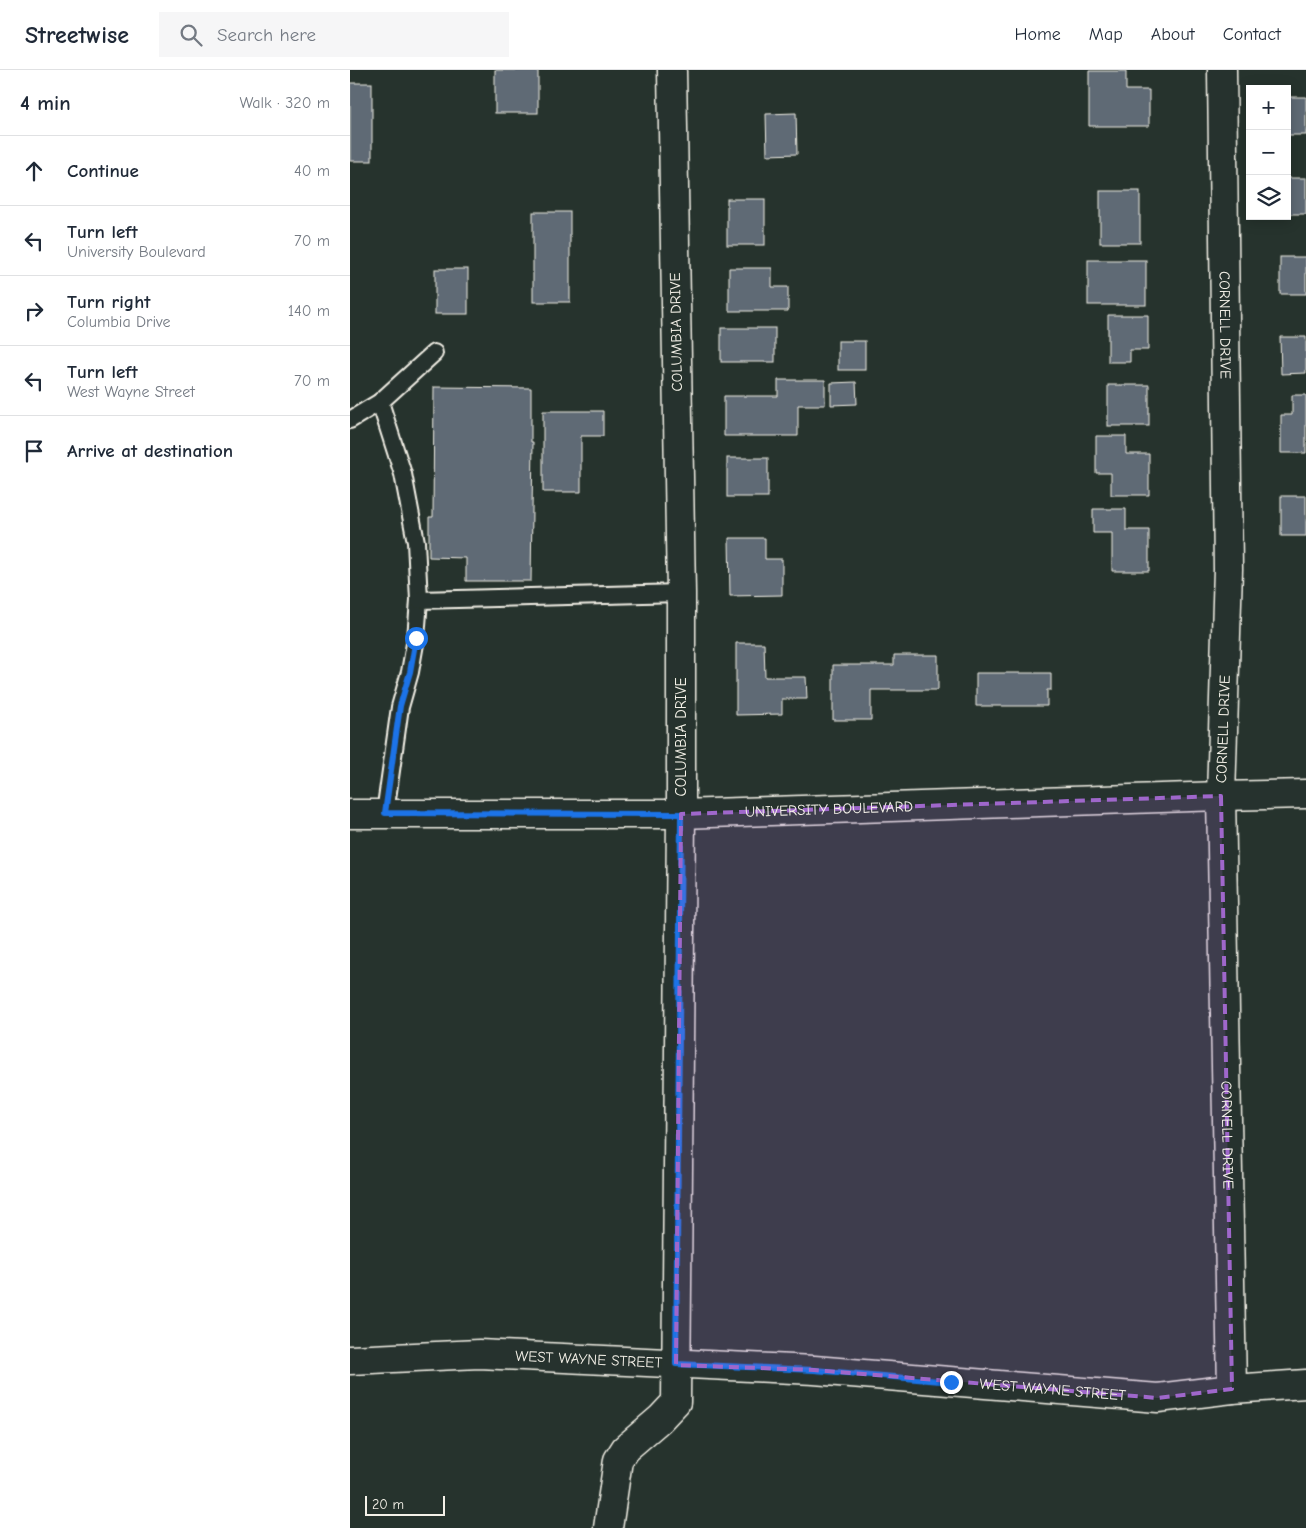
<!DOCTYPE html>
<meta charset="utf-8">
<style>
:root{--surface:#fff;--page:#f6f6f7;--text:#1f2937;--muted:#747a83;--line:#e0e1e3}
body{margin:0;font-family:"Comic Neue",sans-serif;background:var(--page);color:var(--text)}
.controls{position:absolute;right:15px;top:15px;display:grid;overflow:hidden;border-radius:0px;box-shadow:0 2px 12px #0003}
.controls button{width:45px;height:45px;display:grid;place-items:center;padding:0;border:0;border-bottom:1px solid var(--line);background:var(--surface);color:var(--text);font:25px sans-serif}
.scale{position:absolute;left:15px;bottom:12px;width:80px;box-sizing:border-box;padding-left:5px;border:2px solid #f4f1e8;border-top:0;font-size:14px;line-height:18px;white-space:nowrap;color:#f4f1e8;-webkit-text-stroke:4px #26332d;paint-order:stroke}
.stop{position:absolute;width:15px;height:15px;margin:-11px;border:4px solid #1a73e8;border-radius:50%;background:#fff}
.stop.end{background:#1a73e8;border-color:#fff;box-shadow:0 1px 5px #0008}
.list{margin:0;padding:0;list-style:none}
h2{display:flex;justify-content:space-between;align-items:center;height:65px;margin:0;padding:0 20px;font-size:21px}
h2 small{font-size:16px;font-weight:400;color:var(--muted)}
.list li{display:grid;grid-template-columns:32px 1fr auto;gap:15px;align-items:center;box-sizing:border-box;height:70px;padding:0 20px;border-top:1px solid var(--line)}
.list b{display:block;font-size:19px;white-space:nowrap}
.list p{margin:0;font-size:16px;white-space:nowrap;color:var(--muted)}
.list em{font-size:16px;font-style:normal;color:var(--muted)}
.icon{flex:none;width:28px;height:28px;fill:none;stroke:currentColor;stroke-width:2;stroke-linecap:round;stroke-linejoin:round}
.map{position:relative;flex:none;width:956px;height:1458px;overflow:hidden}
header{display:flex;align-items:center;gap:30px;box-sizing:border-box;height:70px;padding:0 25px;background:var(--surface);border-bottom:1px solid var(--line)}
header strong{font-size:24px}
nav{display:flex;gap:28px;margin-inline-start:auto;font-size:18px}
.search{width:350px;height:45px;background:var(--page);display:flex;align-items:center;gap:12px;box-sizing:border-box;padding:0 18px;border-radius:0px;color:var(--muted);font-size:19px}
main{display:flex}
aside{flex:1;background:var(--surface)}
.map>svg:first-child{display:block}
</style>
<header>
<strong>Streetwise</strong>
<div class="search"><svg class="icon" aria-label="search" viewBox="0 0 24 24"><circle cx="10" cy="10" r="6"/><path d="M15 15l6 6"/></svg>Search here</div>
<nav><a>Home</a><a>Map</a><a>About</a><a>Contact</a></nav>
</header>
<main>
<aside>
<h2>4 min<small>Walk · 320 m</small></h2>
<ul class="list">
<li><svg class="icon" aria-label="ahead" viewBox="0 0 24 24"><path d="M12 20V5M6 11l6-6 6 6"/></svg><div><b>Continue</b></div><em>40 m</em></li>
<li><svg class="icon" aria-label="left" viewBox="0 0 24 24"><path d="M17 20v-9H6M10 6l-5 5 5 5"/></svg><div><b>Turn left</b><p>University Boulevard</p></div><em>70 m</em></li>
<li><svg class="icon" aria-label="right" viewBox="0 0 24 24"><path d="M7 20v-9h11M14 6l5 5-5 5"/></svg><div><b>Turn right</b><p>Columbia Drive</p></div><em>140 m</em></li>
<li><svg class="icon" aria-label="left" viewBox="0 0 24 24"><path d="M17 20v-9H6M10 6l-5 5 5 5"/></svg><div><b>Turn left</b><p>West Wayne Street</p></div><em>70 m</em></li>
<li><svg class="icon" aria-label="arrive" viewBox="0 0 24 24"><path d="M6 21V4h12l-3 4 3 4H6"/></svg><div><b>Arrive at destination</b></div></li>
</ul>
</aside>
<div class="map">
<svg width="956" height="1458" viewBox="0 0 956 1458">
<rect width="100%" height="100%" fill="#26332d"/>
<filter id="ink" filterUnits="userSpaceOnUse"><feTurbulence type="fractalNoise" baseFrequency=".02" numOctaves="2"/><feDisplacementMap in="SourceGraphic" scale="10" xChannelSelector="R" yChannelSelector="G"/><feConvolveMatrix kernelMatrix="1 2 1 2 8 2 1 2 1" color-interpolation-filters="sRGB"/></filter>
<g filter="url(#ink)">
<g fill="#5f6b75" stroke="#f4f1e8">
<rect x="145" y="0" width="43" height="43"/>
<polygon points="739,1 776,1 776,20 799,20 799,56 739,56"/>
<rect x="0" y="13" width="22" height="78"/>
<rect x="937" y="27" width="19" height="38"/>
<polygon points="446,43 447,84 417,85 416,44"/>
<rect x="937" y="108" width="19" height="36"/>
<rect x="750" y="121" width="40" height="52"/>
<rect x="377" y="129" width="38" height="46"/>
<rect x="183" y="142" width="37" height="90"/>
<rect x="930" y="187" width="26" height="37"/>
<rect x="738" y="190" width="58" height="45"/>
<polygon points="379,198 422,198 422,217 438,217 438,241 379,241"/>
<rect x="85" y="199" width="33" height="45"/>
<polygon points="758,245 798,245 798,280 780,280 780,292 758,292"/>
<rect x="371" y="258" width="54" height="34"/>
<polygon points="930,267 956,267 956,303 931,304"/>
<rect x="488" y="271" width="27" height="29"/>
<polygon points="428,310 475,310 475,335 448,335 448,366 374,366 374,326 428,326"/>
<polygon points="506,312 507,334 481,335 481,313"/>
<rect x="758" y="315" width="41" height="41"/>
<polygon points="84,317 181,318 181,372 183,372 181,511 116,511 116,488 79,487 79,447 83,447"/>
<polygon points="942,325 956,325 956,383 931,383 931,345 942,345"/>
<polygon points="193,341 253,341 253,366 231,366 231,422 193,422"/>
<polygon points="746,366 776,366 776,384 799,384 799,425 761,425 761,403 746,403"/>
<rect x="377" y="388" width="41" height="39"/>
<rect x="931" y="426" width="25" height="40"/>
<polygon points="743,439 776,439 776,460 799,460 799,501 762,501 762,463 743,463"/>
<polygon points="379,468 415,468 415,489 432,489 432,525 380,526"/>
<polygon points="386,573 414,573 415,607 456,607 457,629 432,629 432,644 386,645"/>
<polygon points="544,585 588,585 588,620 521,620 521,650 483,650 483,595 544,595"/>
<polygon points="626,603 701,603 701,620 697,620 697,636 626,636"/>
</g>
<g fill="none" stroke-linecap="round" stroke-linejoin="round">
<g stroke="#f4f1e8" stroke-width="20">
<g id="lane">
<polyline points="30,332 53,404 66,472 69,530 66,568 60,602 50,637 35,743"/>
<polyline points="0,350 30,332 84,283"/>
<polyline points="69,530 331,523"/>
</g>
</g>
<g stroke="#f4f1e8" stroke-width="31">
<g id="street">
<path id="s1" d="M 872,0 L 878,499 L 871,726 L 882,1319"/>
<path id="s2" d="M 0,744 L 331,744 L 871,726 L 956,724"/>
<path id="s3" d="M 0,1290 L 129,1284 L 464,1300 L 808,1328 L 882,1319 L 956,1314"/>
<polyline points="258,1458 268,1390 275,1379 310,1349 326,1332 331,744 331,523 322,0"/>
</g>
</g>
<use href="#lane" stroke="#26332d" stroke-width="16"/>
<use href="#street" stroke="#26332d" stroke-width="28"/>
</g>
</g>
<g fill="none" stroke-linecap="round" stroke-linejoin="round" filter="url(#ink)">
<polyline stroke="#1a73e8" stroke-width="6" points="66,568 60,602 50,636 35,743 331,744 326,1294 464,1300 601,1312"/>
</g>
<path fill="#9f67cb" fill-opacity="0.2" stroke="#9f67cb" stroke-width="4" stroke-dasharray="10 6" stroke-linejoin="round" d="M 871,726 L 882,1319 L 808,1328 L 464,1300 L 326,1295 L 331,744 Z"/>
<g text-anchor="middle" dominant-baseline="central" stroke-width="4" stroke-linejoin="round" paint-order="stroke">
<g font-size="15" fill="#f4f1e8" stroke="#26332d">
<text stroke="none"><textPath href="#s1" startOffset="255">CORNELL DRIVE</textPath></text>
<text transform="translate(326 262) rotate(-91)">COLUMBIA DRIVE</text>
<text transform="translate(873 659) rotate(-88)">CORNELL DRIVE</text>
<text transform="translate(331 667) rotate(-90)">COLUMBIA DRIVE</text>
<text stroke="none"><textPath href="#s2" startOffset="479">UNIVERSITY BOULEVARD</textPath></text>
<text stroke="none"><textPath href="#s1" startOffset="1065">CORNELL DRIVE</textPath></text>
<text stroke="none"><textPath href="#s3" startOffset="239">WEST WAYNE STREET</textPath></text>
<text stroke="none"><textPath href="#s3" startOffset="704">WEST WAYNE STREET</textPath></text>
</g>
</g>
</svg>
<div class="controls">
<button>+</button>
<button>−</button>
<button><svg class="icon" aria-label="layers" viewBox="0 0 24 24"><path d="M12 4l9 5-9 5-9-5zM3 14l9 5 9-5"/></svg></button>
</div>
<div class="scale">20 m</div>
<div class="stop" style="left:66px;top:568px"></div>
<div class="stop end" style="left:601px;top:1312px"></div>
</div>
</main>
